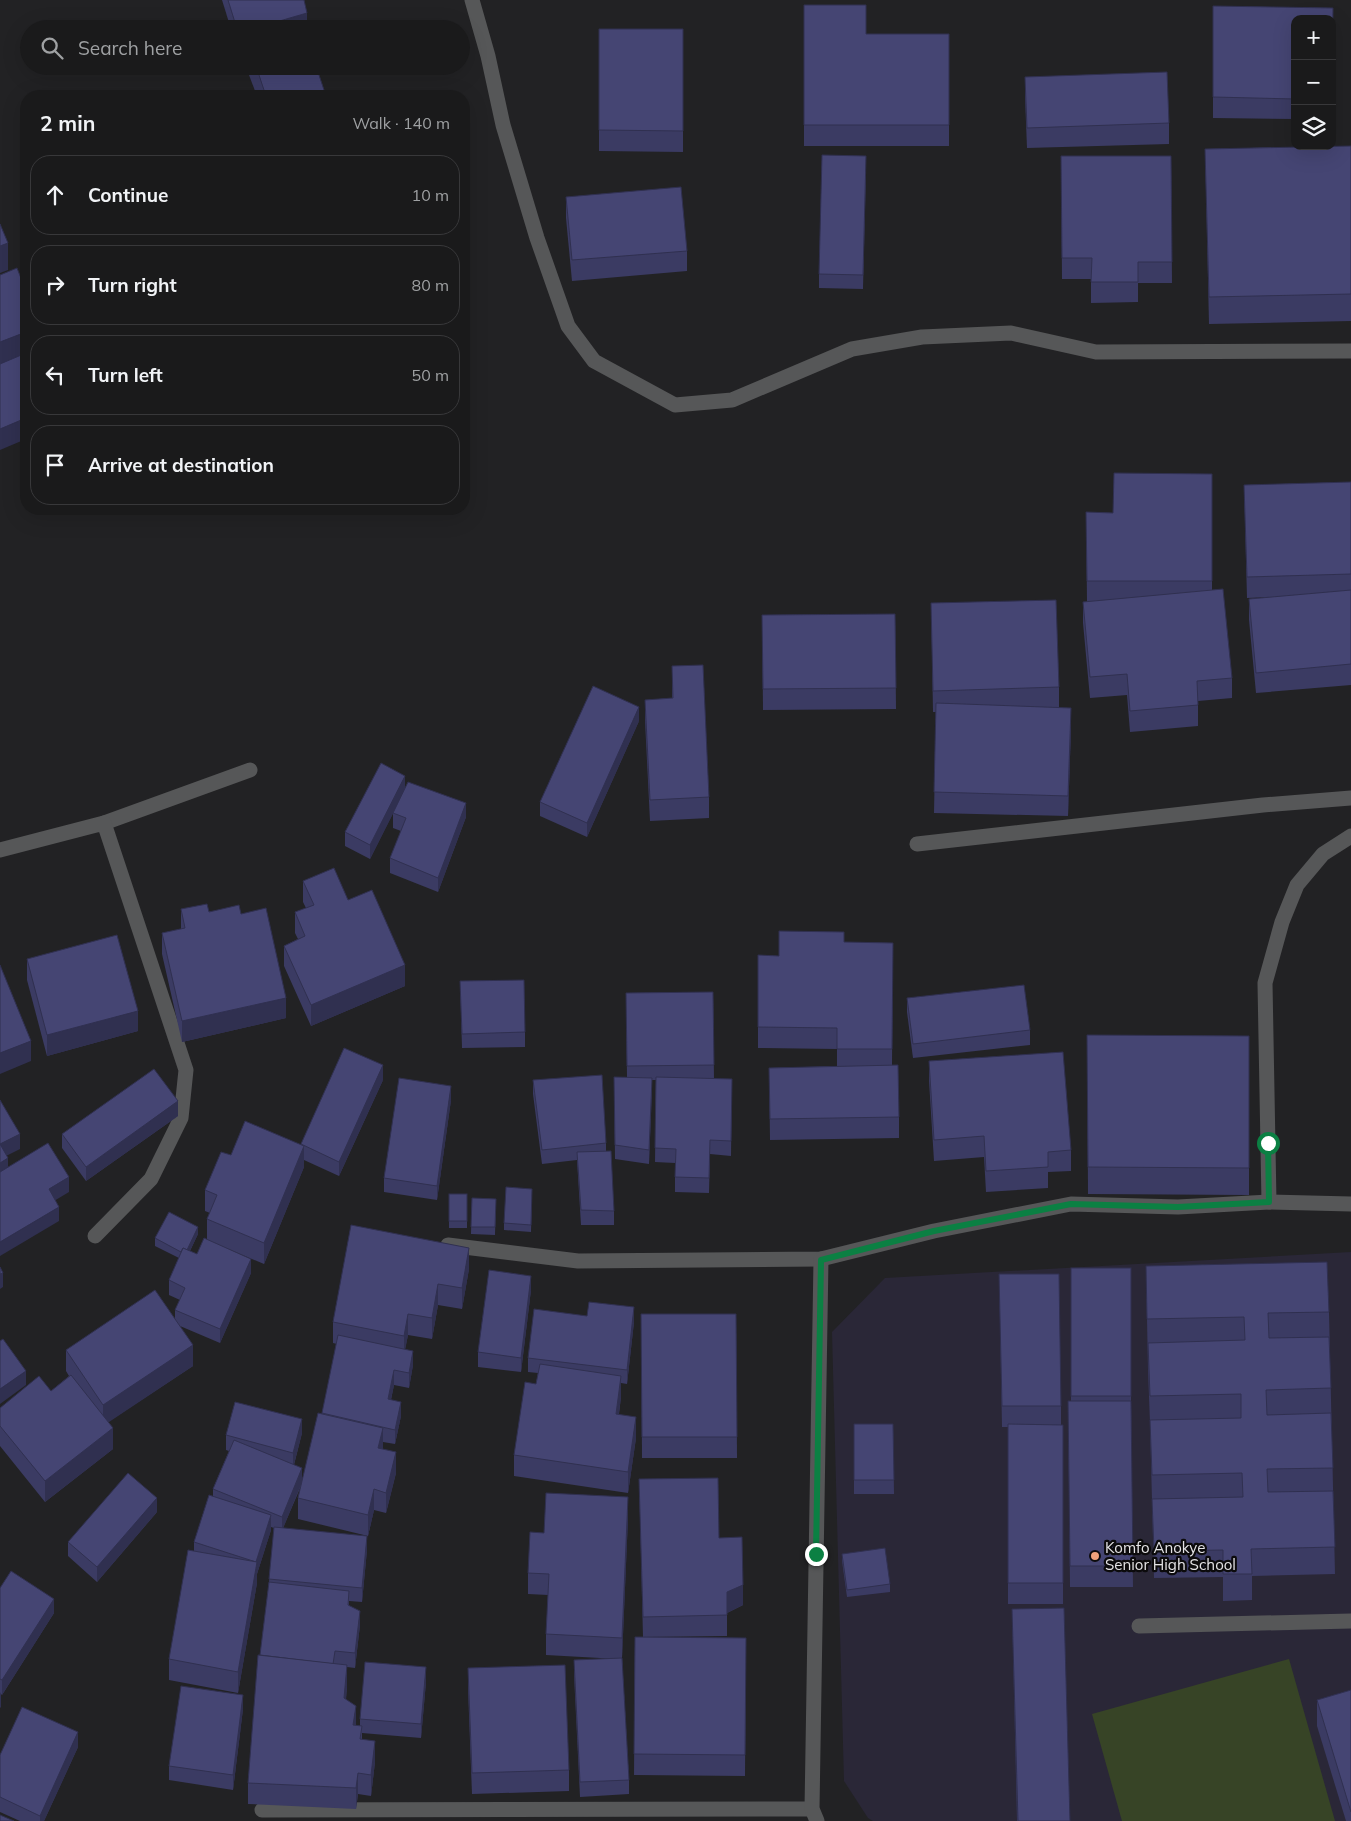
<!DOCTYPE html>
<meta charset="utf-8">
<style>
:root{--surface:#1a1a1b;--page:#272728;--text:#f1f3f6;--muted:#9fa1a3;--line:#38383a}
body{margin:0;font-family:Mulish,sans-serif;background:var(--page);color:var(--text)}
.controls{position:absolute;right:15px;top:15px;display:grid;overflow:hidden;border-radius:10px;box-shadow:0 5px 20px #0002}
.controls button{width:45px;height:45px;display:grid;place-items:center;padding:0;border:0;border-bottom:1px solid var(--line);background:var(--surface);color:var(--text);font:25px sans-serif}
.stop{position:absolute;width:15px;height:15px;margin:-11px;border:4px solid #0b8043;border-radius:50%;background:#fff}
.stop.end{background:#0b8043;border-color:#fff;box-shadow:0 1px 5px #0008}
.list{margin:0;padding:0;list-style:none}
h2{display:flex;justify-content:space-between;align-items:center;height:65px;margin:0;padding:0 20px;font-size:21px}
h2 small{font-size:16px;font-weight:400;color:var(--muted)}
.list li{display:grid;grid-template-columns:32px 1fr auto;gap:15px;align-items:center;box-sizing:border-box;height:80px;margin:0 10px 10px;padding:0 10px;border:1px solid var(--line);border-radius:20px}
.list b{display:block;font-size:19px;white-space:nowrap}
.list em{font-size:16px;font-style:normal;color:var(--muted)}
.icon{flex:none;width:28px;height:28px;fill:none;stroke:currentColor;stroke-width:2;stroke-linecap:round;stroke-linejoin:round}
.map{position:relative;flex:none;width:1351px;height:1821px;overflow:hidden}
.search{position:absolute;background:var(--surface);box-shadow:0 5px 20px #0002;left:20px;top:20px;width:450px;height:55px;display:flex;align-items:center;gap:12px;box-sizing:border-box;padding:0 18px;border-radius:28px;color:var(--muted);font-size:19px}
.panel{position:absolute;background:var(--surface);box-shadow:0 5px 20px #0002;left:20px;top:90px;width:450px;height:425px;border-radius:20px}
.map>svg:first-child{display:block}
</style>
<div class="map">
<svg width="1351" height="1821" viewBox="0 0 1351 1821">
<rect width="100%" height="100%" fill="#222224"/>
<polygon fill="#2a2737" points="1351,1252 1351,1821 873,1821 868,1818 844,1781 832,1332 885,1278"/>
<polygon fill="#374426" points="1289,1659 1335,1821 1122,1821 1092,1714"/>
<g fill="none" stroke-linecap="round" stroke-linejoin="round">
<polyline stroke="#565758" stroke-width="15" points="1139,1626 1351,1621"/>
<g stroke="#565758" stroke-width="15">
<polyline points="472,0 488,56 503,125 537,238 568,326 594,361 675,405 732,400 852,349 922,337 1011,333 1096,352 1351,351"/>
<polyline points="104,823 250,770"/>
<polyline points="917,844 1263,805 1351,798"/>
<polyline points="0,850 104,823 186,1070 181,1118 151,1179 95,1236"/>
<polyline points="1269,1202 1265,983 1282,922 1297,885 1323,854 1351,836"/>
<polyline points="448,1245 578,1261 821,1259 934,1231 1071,1204 1178,1207 1269,1202 1351,1204"/>
<polyline points="262,1810 812,1809"/>
<polyline points="817,1821 812,1809 821,1259"/>
</g>
</g>
<g fill="#3b3b63">
<polygon points="222,0 304,0 307,29 231,29"/>
<polygon points="804,5 866,34 949,34 949,146 804,146"/>
<polygon points="1213,6 1333,8 1332,106 1332,19 1295,19 1295,119 1213,118"/>
<polygon points="599,29 683,29 683,152 599,151"/>
<polygon points="249,66 316,66 326,96 257,96 249,75"/>
<polygon points="1025,77 1169,123 1169,144 1027,148 1025,97"/>
<polygon points="1351,146 1351,321 1209,324 1205,149"/>
<polygon points="1061,156 1171,156 1172,283 1138,283 1138,302 1091,303 1091,279 1062,279"/>
<polygon points="866,170 863,289 819,288 819,274"/>
<polygon points="566,197 687,251 687,271 572,281 566,218"/>
<polygon points="1212,474 1212,590 1232,678 1232,698 1198,701 1198,726 1130,732 1127,695 1090,698 1083,623 1083,602 1087,602 1086,512 1113,513"/>
<polygon points="1351,482 1351,685 1256,693 1249,620 1249,599 1274,597 1247,598 1244,485"/>
<polygon points="931,603 1059,687 1059,707 1071,729 1068,816 934,813 936,712 933,712"/>
<polygon points="895,614 896,709 763,710 762,615"/>
<polygon points="672,666 709,797 709,818 650,821 645,721 645,700 672,698"/>
<polygon points="639,721 587,837 540,816 540,802"/>
<polygon points="405,788 466,817 438,892 390,873 390,858 401,831 393,828 393,813 394,811 370,859 345,846 345,832"/>
<polygon points="303,881 348,900 405,986 311,1026 284,966 284,946 298,939 295,933 295,912 306,908 303,902"/>
<polygon points="181,909 241,914 286,1018 182,1042 162,954 162,933 181,929"/>
<polygon points="844,942 893,943 892,1065 899,1117 899,1138 770,1140 769,1068 837,1066 837,1049 758,1048 758,955 779,956"/>
<polygon points="27,959 138,1031 47,1056 27,980"/>
<polygon points="460,981 525,1032 525,1047 462,1048"/>
<polygon points="713,992 714,1079 732,1079 731,1156 710,1154 709,1193 675,1192 675,1163 655,1162 656,1080 652,1080 649,1164 615,1159 614,1077 627,1077 626,993"/>
<polygon points="907,998 1030,1030 1030,1045 913,1058 907,1012"/>
<polygon points="1087,1035 1249,1036 1249,1195 1088,1194"/>
<polygon points="929,1061 1071,1150 1071,1171 1048,1172 1048,1188 986,1192 984,1157 934,1161 929,1081"/>
<polygon points="383,1080 339,1176 304,1160 304,1167 264,1264 226,1248 251,1273 220,1343 180,1326 193,1366 108,1422 113,1449 45,1502 0,1446 0,1408 51,1391 69,1376 66,1371 66,1350 175,1319 175,1310 180,1300 169,1295 169,1280 179,1258 155,1246 155,1238 198,1234 190,1251 197,1254 207,1239 207,1219 210,1213 205,1211 205,1190 231,1155 301,1145 301,1144"/>
<polygon points="533,1080 606,1143 606,1152 614,1211 614,1225 581,1225 577,1160 542,1164 533,1094"/>
<polygon points="451,1100 437,1200 384,1192 384,1178"/>
<polygon points="178,1116 86,1181 62,1148 62,1134"/>
<rect x="449" y="1194" width="18" height="34"/>
<polygon points="532,1196 531,1232 504,1230 504,1223"/>
<polygon points="472,1198 496,1199 495,1235 471,1234"/>
<polygon points="1146,1266 1329,1312 1335,1574 1252,1576 1252,1600 1223,1601 1223,1577 1154,1578 1150,1423 1148,1370"/>
<polygon points="1071,1268 1131,1268 1131,1401 1133,1587 1070,1587 1068,1401 1071,1401"/>
<polygon points="469,1269 462,1309 438,1305 432,1339 408,1335 405,1349 413,1365 409,1388 394,1385 391,1400 401,1416 395,1444 383,1442 383,1449 396,1473 386,1513 374,1510 368,1536 298,1519 298,1498 301,1486 283,1528 367,1550 362,1602 349,1601 349,1606 360,1625 355,1668 347,1667 347,1686 346,1700 356,1725 360,1726 360,1719 426,1682 421,1738 362,1733 362,1739 375,1762 371,1796 358,1794 356,1809 248,1804 248,1783 260,1655 269,1582 274,1528 271,1527 271,1530 257,1574 257,1583 238,1693 169,1680 169,1659 194,1551 194,1542 213,1497 213,1489 229,1451 226,1450 226,1435 302,1433 294,1465 302,1480 322,1413 337,1344 333,1343 333,1322"/>
<polygon points="999,1274 1061,1406 1061,1425 1063,1425 1063,1604 1008,1604 1008,1427 1002,1427"/>
<polygon points="531,1290 521,1372 478,1367 478,1352"/>
<polygon points="641,1314 736,1314 737,1458 642,1458"/>
<polygon points="634,1322 627,1384 621,1383 621,1397 619,1414 636,1438 628,1493 514,1476 514,1455 536,1384 538,1373 528,1372 528,1358"/>
<polygon points="854,1424 893,1424 894,1494 854,1494"/>
<polygon points="639,1479 719,1538 743,1605 727,1613 727,1636 644,1637 746,1638 745,1776 634,1775 635,1637 643,1637"/>
<polygon points="157,1512 97,1582 68,1556 68,1542"/>
<polygon points="628,1518 622,1658 629,1780 629,1794 580,1797 574,1675 574,1660 618,1659 546,1655 546,1634 548,1595 528,1594 528,1573 544,1533"/>
<polygon points="842,1554 890,1584 890,1592 847,1597 842,1561"/>
<polygon points="0,1588 54,1613 2,1695 1,1694 1,1706 0,1708"/>
<polygon points="1012,1609 1070,1821 1017,1821"/>
<polygon points="468,1668 569,1770 569,1791 472,1794 468,1689"/>
<polygon points="1351,1690 1351,1821 1346,1821 1317,1726 1317,1700"/>
<polygon points="243,1709 233,1790 169,1780 169,1766"/>
<polygon points="78,1747 44,1821 20,1821 0,1812 0,1755"/>
</g>
<g fill="#303050">
<polygon points="307,13 307,29 252,29"/>
<polygon points="8,243 8,270 0,273 0,246"/>
<polygon points="26,332 26,359 0,369 0,342"/>
<polygon points="26,418 26,439 0,450 0,429"/>
<polygon points="639,707 639,721 587,837 587,823"/>
<polygon points="1071,708 1071,729 1068,816 1068,796"/>
<polygon points="405,776 405,790 370,859 370,845"/>
<polygon points="466,803 466,817 438,892 438,878"/>
<polygon points="405,965 405,986 311,1026 311,1005"/>
<polygon points="286,998 286,1018 182,1042 182,1021"/>
<polygon points="138,1011 138,1031 47,1056 47,1035"/>
<polygon points="31,1041 31,1061 0,1074 0,1053"/>
<polygon points="383,1065 383,1080 339,1176 339,1162"/>
<polygon points="652,1078 652,1092 649,1164 649,1150"/>
<polygon points="451,1086 451,1100 437,1200 437,1186"/>
<polygon points="178,1101 178,1116 86,1181 86,1167"/>
<polygon points="20,1134 20,1149 0,1159 0,1144"/>
<polygon points="304,1146 304,1167 264,1264 264,1243"/>
<polygon points="8,1158 8,1173 0,1178 0,1163"/>
<polygon points="69,1177 69,1192 49,1204 49,1189"/>
<polygon points="59,1207 59,1221 0,1256 0,1242"/>
<polygon points="198,1227 198,1234 185,1261 185,1254"/>
<polygon points="469,1248 469,1269 462,1309 462,1288"/>
<polygon points="251,1259 251,1273 220,1343 220,1329"/>
<polygon points="3,1273 3,1287 0,1289 0,1274"/>
<polygon points="531,1276 531,1290 521,1372 521,1358"/>
<polygon points="438,1284 438,1305 432,1339 432,1318"/>
<polygon points="634,1307 634,1322 627,1384 627,1370"/>
<polygon points="408,1314 408,1335 404,1356 404,1336"/>
<polygon points="193,1345 193,1366 103,1426 103,1405"/>
<polygon points="413,1351 413,1365 409,1388 409,1373"/>
<polygon points="394,1370 394,1385 388,1413 388,1399"/>
<polygon points="26,1371 26,1385 0,1404 0,1389"/>
<polygon points="621,1376 621,1397 616,1435 616,1414"/>
<polygon points="401,1402 401,1416 395,1444 395,1430"/>
<polygon points="636,1417 636,1438 628,1493 628,1472"/>
<polygon points="302,1419 302,1433 293,1468 293,1453"/>
<polygon points="113,1428 113,1449 45,1502 45,1481"/>
<polygon points="383,1428 383,1449 378,1448"/>
<polygon points="396,1452 396,1473 386,1513 386,1493"/>
<polygon points="302,1468 302,1482 282,1531 282,1517"/>
<polygon points="374,1489 374,1510 368,1536 368,1515"/>
<polygon points="628,1497 628,1518 622,1659 622,1638"/>
<polygon points="157,1498 157,1512 97,1582 97,1567"/>
<polygon points="271,1515 271,1530 257,1574 257,1583 238,1693 238,1672 256,1562"/>
<polygon points="367,1536 367,1550 362,1602 362,1588"/>
<polygon points="743,1585 743,1605 727,1613 727,1636 727,1592"/>
<polygon points="54,1599 54,1613 2,1695 2,1680"/>
<polygon points="360,1611 360,1625 355,1668 355,1653"/>
<polygon points="347,1665 347,1686 344,1719 344,1698"/>
<polygon points="426,1667 426,1682 421,1738 421,1724"/>
<polygon points="1,1692 1,1706 0,1708 0,1694"/>
<polygon points="243,1695 243,1709 233,1790 233,1775"/>
<polygon points="356,1706 356,1727 353,1725"/>
<polygon points="78,1732 78,1747 44,1821 40,1821 40,1816"/>
<polygon points="375,1741 375,1762 371,1796 371,1775"/>
<polygon points="358,1773 358,1794 356,1809 356,1788"/>
</g>
<g fill="#454573" stroke="#303050">
<polygon points="228,0 304,0 307,13 252,29 237,29"/>
<polygon points="804,5 866,5 866,34 949,34 949,125 804,125"/>
<polygon points="1213,6 1333,8 1332,85 1332,19 1295,19 1295,99 1213,97"/>
<polygon points="599,29 683,29 683,131 599,130"/>
<polygon points="256,66 316,66 326,96 266,96"/>
<polygon points="1167,72 1169,123 1027,128 1025,77"/>
<polygon points="1351,146 1351,294 1209,297 1205,149"/>
<polygon points="822,155 866,156 863,275 819,274"/>
<polygon points="1061,156 1171,156 1172,262 1138,262 1138,282 1091,282 1092,258 1062,258"/>
<polygon points="681,187 687,251 572,260 566,197"/>
<polygon points="0,224 8,243 0,246"/>
<polygon points="17,268 26,291 26,332 0,342 0,275"/>
<polygon points="26,353 26,418 0,429 0,364"/>
<polygon points="1114,473 1212,474 1212,581 1087,581 1086,512 1113,513"/>
<polygon points="1351,482 1351,574 1247,577 1244,485"/>
<polygon points="1223,589 1232,678 1197,681 1198,705 1130,711 1127,674 1090,677 1083,602"/>
<polygon points="1351,590 1351,664 1256,673 1249,599"/>
<polygon points="1056,600 1059,687 933,691 931,603"/>
<polygon points="895,614 896,688 763,689 762,615"/>
<polygon points="703,665 709,797 650,800 645,700 673,698 672,666"/>
<polygon points="593,686 639,707 587,823 540,802"/>
<polygon points="936,703 1071,708 1068,796 934,792"/>
<polygon points="381,763 405,776 370,845 345,832"/>
<polygon points="408,782 466,803 438,878 390,858 406,818 393,813"/>
<polygon points="334,868 348,900 372,890 405,965 311,1005 284,946 305,936 295,912 314,905 303,881"/>
<polygon points="207,904 209,912 239,905 241,914 266,908 286,998 182,1021 162,933 185,928 181,909"/>
<polygon points="779,931 844,932 844,942 893,943 892,1049 837,1049 837,1028 758,1027 758,955 779,956"/>
<polygon points="117,935 138,1011 47,1035 27,959"/>
<polygon points="0,965 31,1041 0,1053"/>
<polygon points="524,980 525,1032 462,1034 460,981"/>
<polygon points="1024,985 1030,1030 913,1044 907,998"/>
<polygon points="713,992 714,1065 627,1066 626,993"/>
<polygon points="1087,1035 1249,1036 1249,1168 1088,1167"/>
<polygon points="344,1048 383,1065 339,1162 301,1144"/>
<polygon points="1063,1052 1071,1150 1048,1152 1048,1167 986,1171 984,1136 934,1140 929,1061"/>
<polygon points="898,1065 899,1117 770,1119 769,1068"/>
<polygon points="154,1069 178,1101 86,1167 62,1134"/>
<polygon points="602,1075 606,1143 542,1150 533,1080"/>
<polygon points="614,1077 652,1078 649,1150 615,1145"/>
<polygon points="656,1077 732,1079 731,1141 710,1140 709,1178 675,1177 676,1149 655,1148"/>
<polygon points="399,1078 451,1086 437,1186 384,1178"/>
<polygon points="0,1100 20,1134 0,1144 8,1158 0,1163"/>
<polygon points="245,1121 304,1146 264,1243 207,1219 217,1195 205,1190 221,1152 231,1155"/>
<polygon points="48,1143 69,1177 49,1189 59,1207 0,1242 0,1172"/>
<polygon points="611,1151 614,1211 581,1210 577,1152"/>
<polygon points="506,1187 532,1189 531,1225 504,1223"/>
<rect x="449" y="1194" width="18" height="27"/>
<polygon points="472,1198 496,1199 495,1227 471,1227"/>
<polygon points="169,1212 198,1227 187,1250 183,1248 181,1252 155,1238"/>
<polygon points="351,1225 469,1248 462,1288 438,1284 432,1318 408,1314 404,1336 333,1322"/>
<polygon points="204,1238 251,1259 220,1329 175,1310 185,1288 169,1280 183,1248 197,1254"/>
<polygon points="1327,1262 1329,1312 1268,1313 1269,1338 1329,1337 1331,1388 1266,1390 1267,1415 1331,1413 1333,1468 1267,1469 1268,1492 1333,1491 1335,1547 1251,1549 1252,1574 1223,1574 1223,1550 1154,1551 1152,1499 1243,1497 1242,1473 1152,1475 1150,1420 1241,1418 1241,1394 1150,1396 1148,1343 1245,1340 1244,1317 1147,1319 1146,1266"/>
<polygon points="0,1267 3,1273 0,1274"/>
<rect x="1071" y="1268" width="60" height="128"/>
<polygon points="489,1270 531,1276 521,1358 478,1352"/>
<polygon points="999,1274 1059,1274 1061,1406 1002,1406"/>
<polygon points="155,1290 193,1345 103,1405 66,1350"/>
<polygon points="589,1302 634,1307 627,1370 528,1358 534,1309 587,1316"/>
<polygon points="641,1314 736,1314 737,1437 642,1437"/>
<polygon points="338,1335 413,1351 409,1373 394,1370 388,1399 401,1402 395,1430 322,1413"/>
<polygon points="3,1339 26,1371 0,1389 0,1341"/>
<polygon points="540,1364 621,1376 616,1414 636,1417 628,1472 514,1455 525,1382 536,1384"/>
<polygon points="71,1375 113,1428 45,1481 0,1426 0,1408 39,1376 51,1391"/>
<polygon points="1068,1401 1131,1401 1133,1566 1070,1566"/>
<polygon points="235,1402 302,1419 293,1453 226,1435"/>
<polygon points="318,1413 383,1428 378,1448 396,1452 386,1493 374,1489 368,1515 298,1498"/>
<polygon points="854,1424 893,1424 894,1480 854,1480"/>
<polygon points="1008,1424 1063,1425 1063,1583 1008,1583"/>
<polygon points="234,1440 302,1468 282,1517 213,1489"/>
<polygon points="128,1473 157,1498 97,1567 68,1542"/>
<polygon points="718,1478 719,1538 742,1537 743,1585 727,1592 727,1615 643,1617 639,1479"/>
<polygon points="546,1493 628,1497 622,1638 546,1634 549,1574 528,1573 530,1532 544,1533"/>
<polygon points="209,1495 271,1515 256,1562 194,1542"/>
<polygon points="274,1527 367,1536 362,1588 269,1579"/>
<polygon points="885,1548 890,1584 847,1590 842,1554"/>
<polygon points="188,1550 257,1562 238,1672 169,1659"/>
<polygon points="11,1571 54,1599 2,1680 0,1679 0,1588"/>
<polygon points="269,1582 349,1591 348,1605 360,1611 355,1653 335,1651 333,1664 260,1655"/>
<polygon points="1064,1608 1070,1821 1018,1821 1012,1609"/>
<polygon points="635,1637 746,1638 745,1755 634,1754"/>
<polygon points="258,1655 347,1665 344,1698 356,1706 353,1725 362,1726 360,1739 375,1741 371,1775 358,1773 356,1788 248,1783"/>
<polygon points="622,1658 629,1780 580,1782 574,1660"/>
<polygon points="365,1662 426,1667 421,1724 360,1719"/>
<polygon points="565,1665 569,1770 472,1773 468,1668"/>
<polygon points="181,1686 243,1695 233,1775 169,1766"/>
<polygon points="1351,1690 1351,1812 1317,1700"/>
<polygon points="22,1707 78,1732 40,1816 0,1797 0,1755"/>
<polygon points="0,1815 14,1821 0,1821"/>
</g>
<g fill="none" stroke-linecap="round" stroke-linejoin="round">
<polyline stroke="#0b8043" stroke-width="6" points="816,1554 821,1260 934,1231 1071,1204 1178,1207 1269,1202 1268,1143"/>
</g>
<circle fill="#f1a27b" stroke="#0c0b0c" stroke-width="2" cx="1095" cy="1556" r="5"/>
<g text-anchor="middle" dominant-baseline="central" stroke-width="4.5" stroke-linejoin="round" paint-order="stroke">
<g font-size="15" fill="#e5e4e6" stroke="#0c0b0c" text-anchor="start">
<text x="1105" y="1547">Komfo Anokye<tspan x="1105" dy="17">Senior High School</tspan></text>
</g>
</g>
</svg>
<div class="controls">
<button>+</button>
<button>−</button>
<button><svg class="icon" aria-label="layers" viewBox="0 0 24 24"><path d="M12 4l9 5-9 5-9-5zM3 14l9 5 9-5"/></svg></button>
</div>
<div class="stop" style="left:1268px;top:1143px"></div>
<div class="stop end" style="left:816px;top:1554px"></div>
<div class="search"><svg class="icon" aria-label="search" viewBox="0 0 24 24"><circle cx="10" cy="10" r="6"/><path d="M15 15l6 6"/></svg>Search here</div>
<section class="panel">
<h2>2 min<small>Walk · 140 m</small></h2>
<ul class="list">
<li><svg class="icon" aria-label="ahead" viewBox="0 0 24 24"><path d="M12 20V5M6 11l6-6 6 6"/></svg><div><b>Continue</b></div><em>10 m</em></li>
<li><svg class="icon" aria-label="right" viewBox="0 0 24 24"><path d="M7 20v-9h11M14 6l5 5-5 5"/></svg><div><b>Turn right</b></div><em>80 m</em></li>
<li><svg class="icon" aria-label="left" viewBox="0 0 24 24"><path d="M17 20v-9H6M10 6l-5 5 5 5"/></svg><div><b>Turn left</b></div><em>50 m</em></li>
<li><svg class="icon" aria-label="arrive" viewBox="0 0 24 24"><path d="M6 21V4h12l-3 4 3 4H6"/></svg><div><b>Arrive at destination</b></div></li>
</ul>
</section>
</div>
